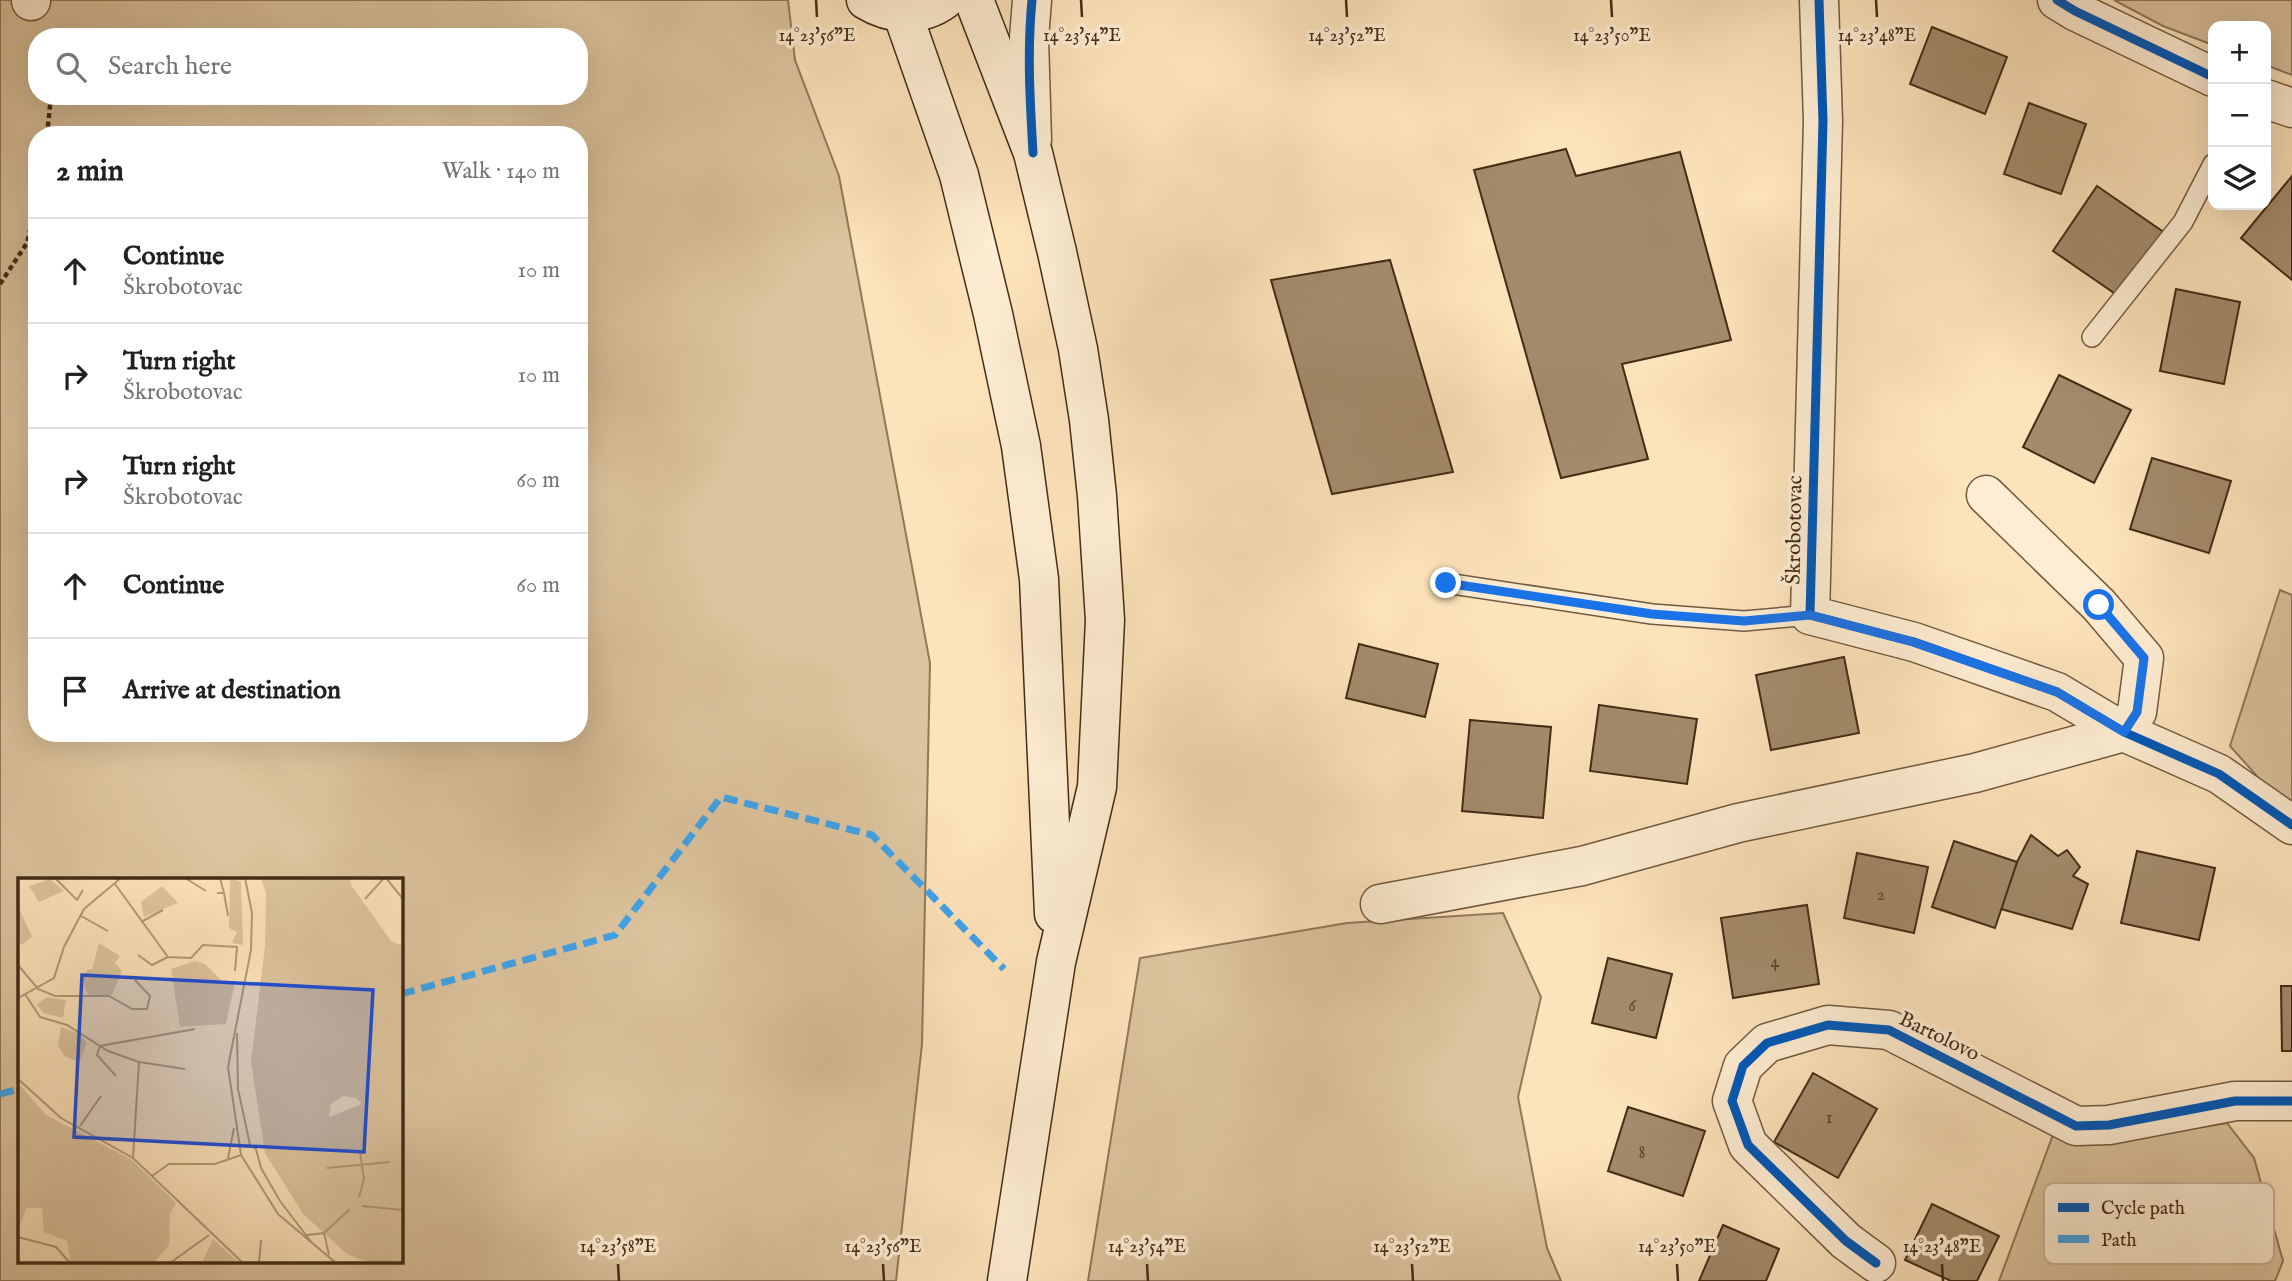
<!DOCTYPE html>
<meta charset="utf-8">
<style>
:root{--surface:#fff;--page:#f2f2f2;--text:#202124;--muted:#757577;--line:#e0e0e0}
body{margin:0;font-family:"IM FELL English",serif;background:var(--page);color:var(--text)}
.controls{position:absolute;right:21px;top:21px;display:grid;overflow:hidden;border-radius:14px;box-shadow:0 7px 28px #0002}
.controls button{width:63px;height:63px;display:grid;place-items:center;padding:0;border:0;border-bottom:2px solid var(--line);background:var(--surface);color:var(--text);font:35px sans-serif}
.stop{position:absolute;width:21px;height:21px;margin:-16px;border:5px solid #1a73e8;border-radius:50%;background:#fff}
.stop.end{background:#1a73e8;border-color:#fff;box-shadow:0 2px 7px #0008}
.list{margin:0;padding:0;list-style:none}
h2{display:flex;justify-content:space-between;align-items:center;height:91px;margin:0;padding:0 28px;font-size:30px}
h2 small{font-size:23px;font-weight:400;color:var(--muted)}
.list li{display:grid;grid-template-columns:46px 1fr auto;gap:21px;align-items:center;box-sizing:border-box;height:105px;padding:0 28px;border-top:2px solid var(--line)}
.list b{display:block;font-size:26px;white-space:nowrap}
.list p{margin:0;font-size:23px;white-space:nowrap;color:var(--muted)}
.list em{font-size:23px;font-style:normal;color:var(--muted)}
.icon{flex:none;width:38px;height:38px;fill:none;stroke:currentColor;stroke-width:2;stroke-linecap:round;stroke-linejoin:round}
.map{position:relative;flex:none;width:2292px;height:1281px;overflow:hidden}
.search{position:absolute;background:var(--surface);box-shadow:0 7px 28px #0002;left:28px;top:28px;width:560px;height:77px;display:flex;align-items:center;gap:18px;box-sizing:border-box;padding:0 24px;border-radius:28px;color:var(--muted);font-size:26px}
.panel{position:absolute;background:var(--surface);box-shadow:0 7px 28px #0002;left:28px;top:126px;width:560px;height:616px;border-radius:28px}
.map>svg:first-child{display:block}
</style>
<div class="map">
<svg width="2292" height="1281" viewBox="0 0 2292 1281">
<rect width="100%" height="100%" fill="#fde3ba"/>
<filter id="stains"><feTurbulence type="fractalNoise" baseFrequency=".00286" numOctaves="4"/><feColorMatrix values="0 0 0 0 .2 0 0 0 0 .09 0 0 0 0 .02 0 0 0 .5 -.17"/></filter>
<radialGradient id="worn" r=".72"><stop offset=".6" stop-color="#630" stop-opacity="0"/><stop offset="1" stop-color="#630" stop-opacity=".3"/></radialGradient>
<g fill="#ddc49e" stroke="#90785a" stroke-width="2" fill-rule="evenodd">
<path d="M 0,0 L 788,0 L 795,60 L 839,176 L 930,663 L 922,1044 L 896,1281 L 0,1281 ZM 37,37 L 579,37 L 579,96 L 37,96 ZM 37,135 L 579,135 L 579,733 L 37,733 L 37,389 L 30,383 L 37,379 ZM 19,880 L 401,880 L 401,1262 L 19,1262 Z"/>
<polygon points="2114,0 2292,0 2292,75 2266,65 2266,26 2213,26 2213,45 2163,26"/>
<polygon points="2280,590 2292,595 2292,815 2230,746"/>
<polygon points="1503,913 1541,997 1518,1097 1547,1248 1561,1281 1088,1281 1140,958 1347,923"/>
<polygon points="2227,1123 2254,1158 2283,1261 2275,1281 1999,1281 2054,1132 2092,1144"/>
</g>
<g fill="#a48b6b" stroke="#432c16" stroke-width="2">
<polygon points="1932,27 2007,57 1985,114 1910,84"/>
<polygon points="2029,103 2086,124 2061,194 2004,174"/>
<polygon points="1566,149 1576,176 1680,152 1731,340 1622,364 1648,459 1561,478 1474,170"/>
<polygon points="2292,176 2292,280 2241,238"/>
<polygon points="2097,186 2165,233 2120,297 2053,251"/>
<polygon points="1390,260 1453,472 1332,494 1271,280"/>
<polygon points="2176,289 2240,302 2224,384 2160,371"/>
<polygon points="2059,375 2131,410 2094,483 2023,447"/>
<polygon points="2152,458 2231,481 2209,553 2130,529"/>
<polygon points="1359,644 1438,664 1425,717 1346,698"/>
<polygon points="1844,657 1859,733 1771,750 1756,675"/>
<polygon points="1599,705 1697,719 1687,784 1590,771"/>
<polygon points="1470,720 1551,727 1543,818 1462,811"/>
<polygon points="2031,835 2058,856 2067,850 2080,867 2073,876 2088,884 2072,929 2001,909 2017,862"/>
<polygon points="1954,841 2017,862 1995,928 1932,907"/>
<polygon points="2137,851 2215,868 2199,940 2121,923"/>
<polygon points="1857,853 1928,867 1914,933 1844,918"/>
<polygon points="1807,905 1819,984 1733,998 1721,918"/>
<polygon points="1608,958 1672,974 1656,1038 1592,1023"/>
<polygon points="2281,986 2292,986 2292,1051 2282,1051"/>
<polygon points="1813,1073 1877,1109 1838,1178 1774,1142"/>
<polygon points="1628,1107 1705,1131 1683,1196 1608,1171"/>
<polygon points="1932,1204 1999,1236 1977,1281 1951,1281 1905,1260"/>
<polygon points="1723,1225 1779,1249 1766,1281 1699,1281"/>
</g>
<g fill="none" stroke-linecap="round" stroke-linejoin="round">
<g stroke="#725a3f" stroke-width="22">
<g id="service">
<polyline points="2092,337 2183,222 2213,164"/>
<polyline points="1446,583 1652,614 1744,621 1810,615"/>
</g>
</g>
<g stroke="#725a3f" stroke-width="41">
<g id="minor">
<polyline points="31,0 31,1"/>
<polyline points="1819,0 1823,121 1810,615 1914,642 2057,692 2124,732 2219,774 2292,825"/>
<polyline points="2057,0 2075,11 2213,77"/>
<polyline points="2266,99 2292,108"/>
<polyline points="1032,140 1029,38 1032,0"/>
<polyline points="1380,904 1582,866 1738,823 1975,773 2124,732 2137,712 2144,658 2099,605 1986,495"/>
<polyline points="1876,1263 1846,1241 1748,1145 1732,1101 1743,1066 1767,1043 1828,1025 1889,1030 2076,1126 2109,1125 2235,1101 2292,1101"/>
</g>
</g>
<g stroke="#432c16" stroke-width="41">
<g id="secondary">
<path d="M 866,0 C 890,15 921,17 944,0"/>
<polyline points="974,0 1033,153 1057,252 1078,349 1089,420 1097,496 1105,620 1097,787 1056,962 1007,1281"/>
<polyline points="902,12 959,175 993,314 1021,446 1039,579 1054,914"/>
</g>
</g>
<g stroke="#432c16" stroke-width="4.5" stroke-dasharray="5 3.5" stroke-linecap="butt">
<polyline points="47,135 51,96"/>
<polyline points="0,284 27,243 37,202"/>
</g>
<use href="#service" stroke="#feedd2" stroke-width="19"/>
<use href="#minor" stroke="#feedd2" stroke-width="38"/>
<use href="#secondary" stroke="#feedd2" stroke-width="38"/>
<g stroke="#3fa3ea" stroke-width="7" stroke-dasharray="14 7" stroke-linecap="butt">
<polyline points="401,994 615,935 721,797 872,835 1004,969"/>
<polyline points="0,1094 19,1089"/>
</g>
<g stroke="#feedd2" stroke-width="13">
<g id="cycleway">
<path d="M 1032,0 C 1027,51 1030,101 1033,153"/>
<polyline points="1819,0 1823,121 1810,615 1914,642 2057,692 2124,732 2219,774 2292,825"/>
<polyline points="2057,0 2075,11 2213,77"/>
<polyline points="1876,1263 1846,1241 1748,1145 1732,1101 1743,1066 1767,1043 1828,1025 1889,1030 2076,1126 2109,1125 2235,1101 2292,1101"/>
</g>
</g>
<use href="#cycleway" stroke="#0057b8" stroke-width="9"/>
</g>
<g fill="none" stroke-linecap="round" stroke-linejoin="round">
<polyline stroke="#1a73e8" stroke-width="9" points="1446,583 1652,614 1744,621 1810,615 1913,642 2057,692 2124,732 2137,712 2144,658 2099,605"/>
</g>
<path fill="none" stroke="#432c16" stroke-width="2.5" d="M 816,0 L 817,17M 1081,0 L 1082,17M 1346,0 L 1347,17M 1611,0 L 1612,17M 1876,0 L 1877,17M 618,1264 L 619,1281M 883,1264 L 884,1281M 1147,1264 L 1148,1281M 1412,1264 L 1413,1281M 1677,1264 L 1678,1281M 1942,1264 L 1943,1281"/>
<g text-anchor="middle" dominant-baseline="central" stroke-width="7" stroke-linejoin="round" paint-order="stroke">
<g font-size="18" fill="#5b442b">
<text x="1881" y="895">2</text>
<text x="1775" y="962">4</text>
<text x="1632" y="1006">6</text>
<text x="1829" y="1118">1</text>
<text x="1642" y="1153">8</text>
</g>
<g font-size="21" fill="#432c16" stroke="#feedd2">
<text transform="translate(1795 530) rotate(-89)">Škrobotovac</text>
<text transform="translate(1939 1037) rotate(26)">Bartolovo</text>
</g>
</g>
<g transform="translate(18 878)">
<rect width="385" height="385" fill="#fde3ba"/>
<path d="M 212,0 L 223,4 L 225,67 L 214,65 L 219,54 L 211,50 ZM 243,0 L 332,0 L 333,7 L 373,63 L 385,68 L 385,385 L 351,385 L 329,376 L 285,336 L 247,275 L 233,184 L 247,68 L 248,15 ZM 325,218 L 338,220 L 344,226 L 311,239 L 313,226 ZM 32,1 L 46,13 L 21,24 L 11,8 ZM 144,8 L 160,25 L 126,39 L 123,24 ZM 0,28 L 14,59 L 4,67 L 0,64 ZM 81,65 L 102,78 L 97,85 L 104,93 L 94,117 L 72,117 L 68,113 L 65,100 L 70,91 L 74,92 ZM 177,83 L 187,86 L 205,104 L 217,104 L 208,146 L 162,149 L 153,91 ZM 29,119 L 48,122 L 45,140 L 25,135 L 19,126 ZM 43,149 L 62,156 L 69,165 L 61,184 L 46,178 L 40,167 ZM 0,205 L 28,237 L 114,282 L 158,325 L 152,336 L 151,367 L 136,385 L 53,385 L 49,363 L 26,354 L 24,330 L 8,330 L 0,353 ZM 195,361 L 221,385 L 184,385 Z" fill="#ddc49e" fill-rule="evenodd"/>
<path fill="none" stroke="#b39a78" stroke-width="2" d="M 37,0 L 59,22 L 65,12M 167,0 L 188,13M 227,0 L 234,35 L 233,72 L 210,189 L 223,277 L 260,336 L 318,385M 368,0 L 385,21M 97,6 L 150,79 L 173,80 L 185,67 L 219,69 L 217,93M 199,15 L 206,15 L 202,0M 206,15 L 210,38M 347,21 L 366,0M 63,38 L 90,53M 123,44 L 145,32M 120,77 L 134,87 L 150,79M 0,87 L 20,111 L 37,118 L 91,118 L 114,131 L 129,131 L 132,118 L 117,102M 7,116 L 22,139 L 49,147 L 90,173 L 121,184 L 115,280M 0,120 L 36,100 L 46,69 L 66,31 L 103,0M 219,155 L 220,211 L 232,267 L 238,271 L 243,290 L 262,323 L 294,365M 121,184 L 167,191M 98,198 L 79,177 L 82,168 L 177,151M 0,201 L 43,240 L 115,280 L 225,385M 62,248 L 83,218M 210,280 L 216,250M 309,290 L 372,284M 134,298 L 151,286 L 197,286 L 223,277M 341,319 L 346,301 L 342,274M 344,328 L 385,332M 306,355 L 311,377M 289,357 L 306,355 L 332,331M 0,359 L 38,369 L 52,385M 152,385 L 191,357M 241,385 L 243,362"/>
<path fill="#1d4ed8" fill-opacity="0.15" stroke="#1d4ed8" stroke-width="3.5" d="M 64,97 L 355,112 L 346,274 L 56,259 Z"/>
<rect width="385" height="385" fill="none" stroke="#432c16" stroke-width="3.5"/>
</g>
<rect x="2044" y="1183" width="230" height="81" rx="10" fill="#feedd2" stroke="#c6b39a" stroke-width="2"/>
<rect x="2058" y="1203" width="31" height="9" fill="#0057b8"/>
<rect x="2058" y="1235" width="31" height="8" fill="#3fa3ea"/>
<g font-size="19" fill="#432c16">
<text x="2101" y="1214">Cycle path</text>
<text x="2101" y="1246">Path</text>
</g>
<g font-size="18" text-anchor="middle" fill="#432c16" stroke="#feedd2" stroke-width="7" stroke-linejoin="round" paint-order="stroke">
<text x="817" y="41">14°23'56"E</text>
<text x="1082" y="41">14°23'54"E</text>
<text x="1347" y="41">14°23'52"E</text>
<text x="1612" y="41">14°23'50"E</text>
<text x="1877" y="41">14°23'48"E</text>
<text x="618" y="1252">14°23'58"E</text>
<text x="883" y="1252">14°23'56"E</text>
<text x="1147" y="1252">14°23'54"E</text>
<text x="1412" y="1252">14°23'52"E</text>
<text x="1677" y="1252">14°23'50"E</text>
<text x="1942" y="1252">14°23'48"E</text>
</g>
<rect width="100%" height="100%" filter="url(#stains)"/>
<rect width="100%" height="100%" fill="url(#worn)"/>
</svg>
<div class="controls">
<button>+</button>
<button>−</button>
<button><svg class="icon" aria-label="layers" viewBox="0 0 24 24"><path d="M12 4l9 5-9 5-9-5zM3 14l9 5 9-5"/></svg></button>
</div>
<div class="stop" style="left:2099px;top:605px"></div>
<div class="stop end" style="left:1446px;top:583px"></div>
<div class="search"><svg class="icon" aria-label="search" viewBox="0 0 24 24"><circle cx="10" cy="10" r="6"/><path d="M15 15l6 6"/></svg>Search here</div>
<section class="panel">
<h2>2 min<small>Walk · 140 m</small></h2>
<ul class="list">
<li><svg class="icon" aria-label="ahead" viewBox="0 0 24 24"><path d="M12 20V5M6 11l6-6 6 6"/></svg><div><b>Continue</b><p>Škrobotovac</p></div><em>10 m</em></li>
<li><svg class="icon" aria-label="right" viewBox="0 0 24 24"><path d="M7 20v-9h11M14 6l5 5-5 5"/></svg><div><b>Turn right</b><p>Škrobotovac</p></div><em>10 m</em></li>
<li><svg class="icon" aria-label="right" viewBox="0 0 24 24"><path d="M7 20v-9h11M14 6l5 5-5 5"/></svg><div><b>Turn right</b><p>Škrobotovac</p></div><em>60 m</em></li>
<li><svg class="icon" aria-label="ahead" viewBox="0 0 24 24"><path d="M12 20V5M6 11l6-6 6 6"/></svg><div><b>Continue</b></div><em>60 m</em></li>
<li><svg class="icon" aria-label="arrive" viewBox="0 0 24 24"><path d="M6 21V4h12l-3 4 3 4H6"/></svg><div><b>Arrive at destination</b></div></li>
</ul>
</section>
</div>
